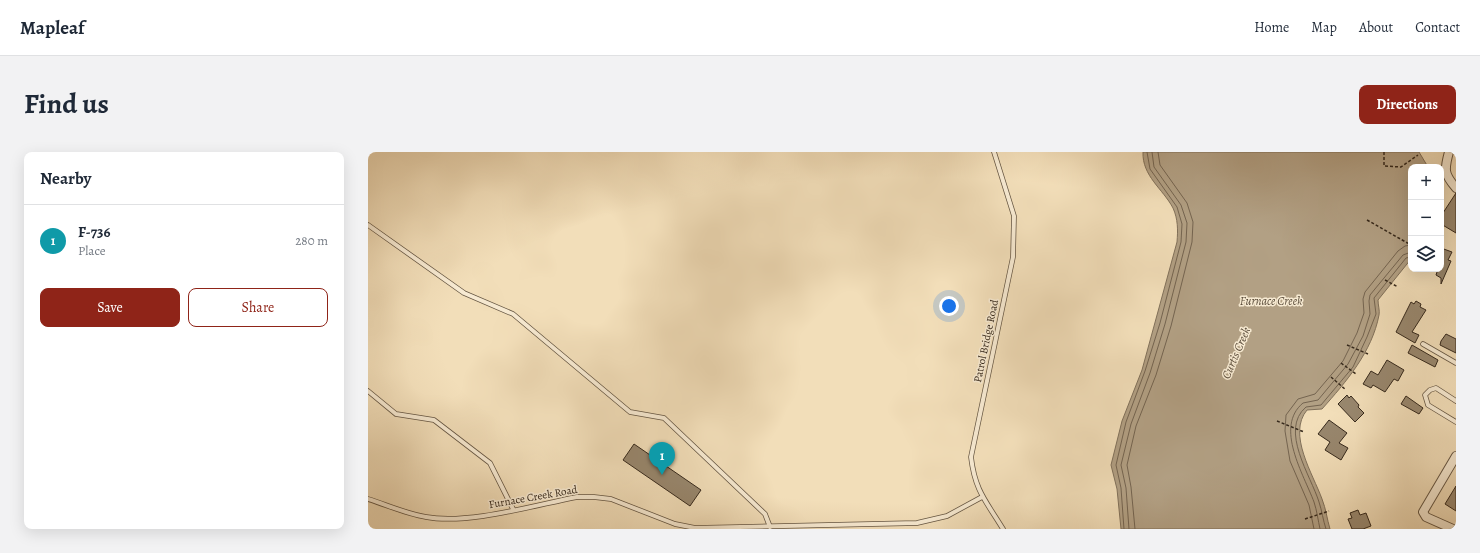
<!DOCTYPE html>
<meta charset="utf-8">
<style>
:root{--surface:#fff;--page:#f2f2f3;--text:#1f2937;--muted:#747a83;--line:#e0e1e3;--accent:#8f2418}
body{margin:0;font-family:Alegreya,serif;background:var(--page);color:var(--text)}
.controls{position:absolute;right:12px;top:12px;display:grid;overflow:hidden;border-radius:8px;box-shadow:0 4px 16px #0002}
.controls button{width:36px;height:36px;display:grid;place-items:center;padding:0;border:0;border-bottom:1px solid var(--line);background:var(--surface);color:var(--text);font:20px sans-serif}
.you{position:absolute;left:581px;top:154px;width:14px;height:14px;margin:-10px;border:3px solid #fff;border-radius:50%;background:#1a73e8;box-shadow:0 0 0 6px #1a73e833}
.badge{display:grid;place-items:center;width:26px;height:26px;border-radius:50%;background:var(--accent);color:#fff;font-size:13px;font-weight:700}
.pin{position:absolute;translate:-50% -33px;filter:drop-shadow(0 1px 2px #0008)}
.pin::after{content:'';position:absolute;top:21px;width:14px;height:12px;background:inherit;clip-path:polygon(0 0,100% 0,50% 100%)}
.list{margin:0;padding:0;list-style:none}
h2{display:flex;justify-content:space-between;align-items:center;height:52px;margin:0;padding:0 16px;font-size:17px}
h2 small{font-size:13px;font-weight:400;color:var(--muted)}
.list li{display:grid;grid-template-columns:26px 1fr auto;gap:12px;align-items:center;box-sizing:border-box;height:72px;padding:0 16px;border-top:1px solid var(--line)}
.list b{display:block;font-size:15px;white-space:nowrap}
.list p{margin:0;font-size:13px;white-space:nowrap;color:var(--muted)}
.list em{font-size:13px;font-style:normal;color:var(--muted)}
.actions{display:flex;gap:8px;padding:12px 16px}
.actions a{flex:1;padding:9px 0;border:1px solid var(--accent);border-radius:8px;text-align:center;font-size:14px;color:var(--accent)}
.actions .main{background:var(--accent);color:#fff}
.icon{flex:none;width:22px;height:22px;fill:none;stroke:currentColor;stroke-width:2;stroke-linecap:round;stroke-linejoin:round}
.map{position:relative;flex:none;width:1088px;height:377px;overflow:hidden;border-radius:8px}
header{display:flex;align-items:center;gap:24px;box-sizing:border-box;height:56px;padding:0 20px;background:var(--surface);border-bottom:1px solid var(--line)}
header strong{font-size:19px}
nav{display:flex;gap:22px;margin-inline-start:auto;font-size:14px}
.intro{display:flex;align-items:center;justify-content:space-between;box-sizing:border-box;height:96px;padding:0 24px}
h1{margin:0;font-size:28px}
.button{padding:10px 18px;border-radius:8px;background:var(--accent);color:#fff;font-size:14px;font-weight:700}
main{display:flex;gap:24px;padding:0 24px}
aside{flex:1;background:var(--surface);border-radius:8px;box-shadow:0 4px 16px #0002}
.map>svg:first-child{display:block}
</style>
<header>
<strong>Mapleaf</strong>
<nav><a>Home</a><a>Map</a><a>About</a><a>Contact</a></nav>
</header>
<div class="intro"><h1>Find us</h1><a class="button">Directions</a></div>
<main>
<aside>
<h2>Nearby<small></small></h2>
<ul class="list">
<li><span class="badge" style="background:#0f9aa8">1</span><div><b>F-736</b><p>Place</p></div><em>280 m</em></li>
</ul>
<div class="actions"><a class="main">Save</a><a>Share</a></div>
</aside>
<div class="map">
<svg width="1088" height="377" viewBox="0 0 1088 377">
<rect width="100%" height="100%" fill="#f2deb9"/>
<filter id="stains"><feTurbulence type="fractalNoise" baseFrequency=".005" numOctaves="4"/><feColorMatrix values="0 0 0 0 .2 0 0 0 0 .09 0 0 0 0 .02 0 0 0 .5 -.17"/></filter>
<radialGradient id="worn" r=".72"><stop offset=".6" stop-color="#630" stop-opacity="0"/><stop offset="1" stop-color="#630" stop-opacity=".3"/></radialGradient>
<path fill="#b2a084" stroke="#80705a" d="M 775,0 L 1051,0 L 1060,15 L 1043,15 L 1043,107 L 1010,148 C 1010,153 1012,159 1011,163 C 1004,200 978,230 954,257 L 939,258 C 919,282 945,322 954,347 C 958,357 959,367 962,377 L 753,377 L 749,337 L 743,313 L 754,269 L 774,218 L 809,90 C 810,78 810,67 805,56 C 795,37 774,24 775,0 Z"/>
<g fill="none" stroke-linecap="round" stroke-linejoin="round">
<g stroke="#746450" stroke-width="1">
<polyline points="756,377 753,336 748,313 758,270 777,219 792,171 813,90 814,72 809,55 782,17 779,0"/>
<polyline points="761,377 758,336 753,313 763,272 782,221 797,172 818,90 819,71 813,53 786,15 784,0"/>
<polyline points="767,377 763,335 759,313 768,274 788,223 803,174 824,90 825,70 819,51 792,13 790,0"/>
<polyline points="946,377 941,353 922,309 917,279 918,263 930,247 947,242 975,209 989,181 996,161 995,147 997,140 1030,99 1037,94 1043,93"/>
<path d="M 952,377 C 950,368 949,359 946,350 C 936,323 906,275 935,251 L 950,248 L 980,212 L 995,184 L 1002,162 L 1001,149 L 1002,143 L 1035,103 L 1043,100"/>
<path d="M 958,377 C 955,368 954,359 951,350 C 943,324 911,278 938,255 L 953,253 L 985,215 L 999,185 L 1008,162 L 1006,146 L 1038,106 L 1043,105"/>
</g>
</g>
<g fill="#98876e" stroke="#36291c">
<polygon points="1088,41 1088,81 1073,72 1073,64"/>
<polygon points="1073,96 1084,100 1080,108 1083,109 1073,132 1073,126 1068,123 1070,117 1073,117"/>
<polygon points="1048,149 1053,152 1052,155 1058,158 1044,180 1051,183 1047,191 1028,180 1043,150 1046,152"/>
<polygon points="1078,182 1088,187 1088,201 1072,193 1073,189"/>
<polygon points="1044,193 1070,208 1067,215 1040,201"/>
<polygon points="1019,208 1036,218 1030,229 1026,227 1017,240 1005,233 1003,236 995,232 1003,219 1010,223"/>
<polygon points="979,243 981,246 983,244 991,253 990,255 996,261 987,270 970,252"/>
<polygon points="1038,244 1055,256 1051,262 1033,252"/>
<polygon points="961,268 979,281 971,291 980,296 973,308 957,298 962,290 950,282"/>
<polygon points="266,292 333,338 322,354 255,308"/>
<polygon points="1088,334 1088,359 1077,352"/>
<polygon points="990,358 992,363 998,361 1003,374 995,377 984,377 980,367 984,366 982,361"/>
</g>
<g fill="none" stroke-linecap="round" stroke-linejoin="round">
<g stroke="#655643" stroke-width="5.5">
<g id="lane">
<path d="M 626,0 L 646,64 L 645,105 L 603,305 C 607,339 618,349 635,377"/>
<polyline points="0,73 96,141 145,162 262,260 296,266 397,362 402,375"/>
<polyline points="1055,192 1088,211"/>
<polyline points="0,239 28,262 66,268 122,311 145,357"/>
<polyline points="1088,249 1068,236 1062,238 1057,243 1060,253 1088,270"/>
<path d="M 0,347 C 19,353 39,362 58,365 C 100,373 167,353 209,345 L 226,345 L 243,347 L 307,372 L 327,376 L 549,371 L 579,364 L 614,345"/>
</g>
</g>
<g stroke="#655643" stroke-width="10">
<g id="street">
<path d="M 1081,0 C 1076,18 1076,22 1088,36"/>
<polyline points="1085,377 1058,365 1055,360 1088,304"/>
</g>
</g>
<g stroke="#36291c" stroke-width="1.5" stroke-dasharray="3 2" stroke-linecap="butt">
<polyline points="1016,0 1016,14 1033,15 1050,3"/>
<polyline points="999,68 1043,93"/>
<polyline points="1017,128 1030,135"/>
<polyline points="979,193 1000,202"/>
<polyline points="973,211 988,222"/>
<polyline points="963,225 978,238"/>
<polyline points="909,269 936,280"/>
<polyline points="937,367 961,359"/>
</g>
<use href="#lane" stroke="#f7ead2" stroke-width="4"/>
<use href="#street" stroke="#f7ead2" stroke-width="8"/>
</g>
<g text-anchor="middle" dominant-baseline="central" stroke-width="3" stroke-linejoin="round" paint-order="stroke">
<g font-size="11" fill="#36291c" stroke="#f7ead2">
<text transform="translate(618 189) rotate(-78)">Patrol Bridge Road</text>
<text transform="translate(165 345) rotate(-10)">Furnace Creek Road</text>
</g>
<g font-size="12" font-style="italic" fill="#5b4d3b" stroke="#f7ead2">
<text x="903" y="149">Furnace Creek</text>
<text transform="translate(868 201) rotate(-67)">Curtis Creek</text>
</g>
</g>
<rect width="100%" height="100%" filter="url(#stains)"/>
<rect width="100%" height="100%" fill="url(#worn)"/>
</svg>
<div class="controls">
<button>+</button>
<button>−</button>
<button><svg class="icon" aria-label="layers" viewBox="0 0 24 24"><path d="M12 4l9 5-9 5-9-5zM3 14l9 5 9-5"/></svg></button>
</div>
<div class="you"></div>
<div class="pin badge" style="left:294px;top:323px;background:#0f9aa8">1</div>
</div>
</main>
